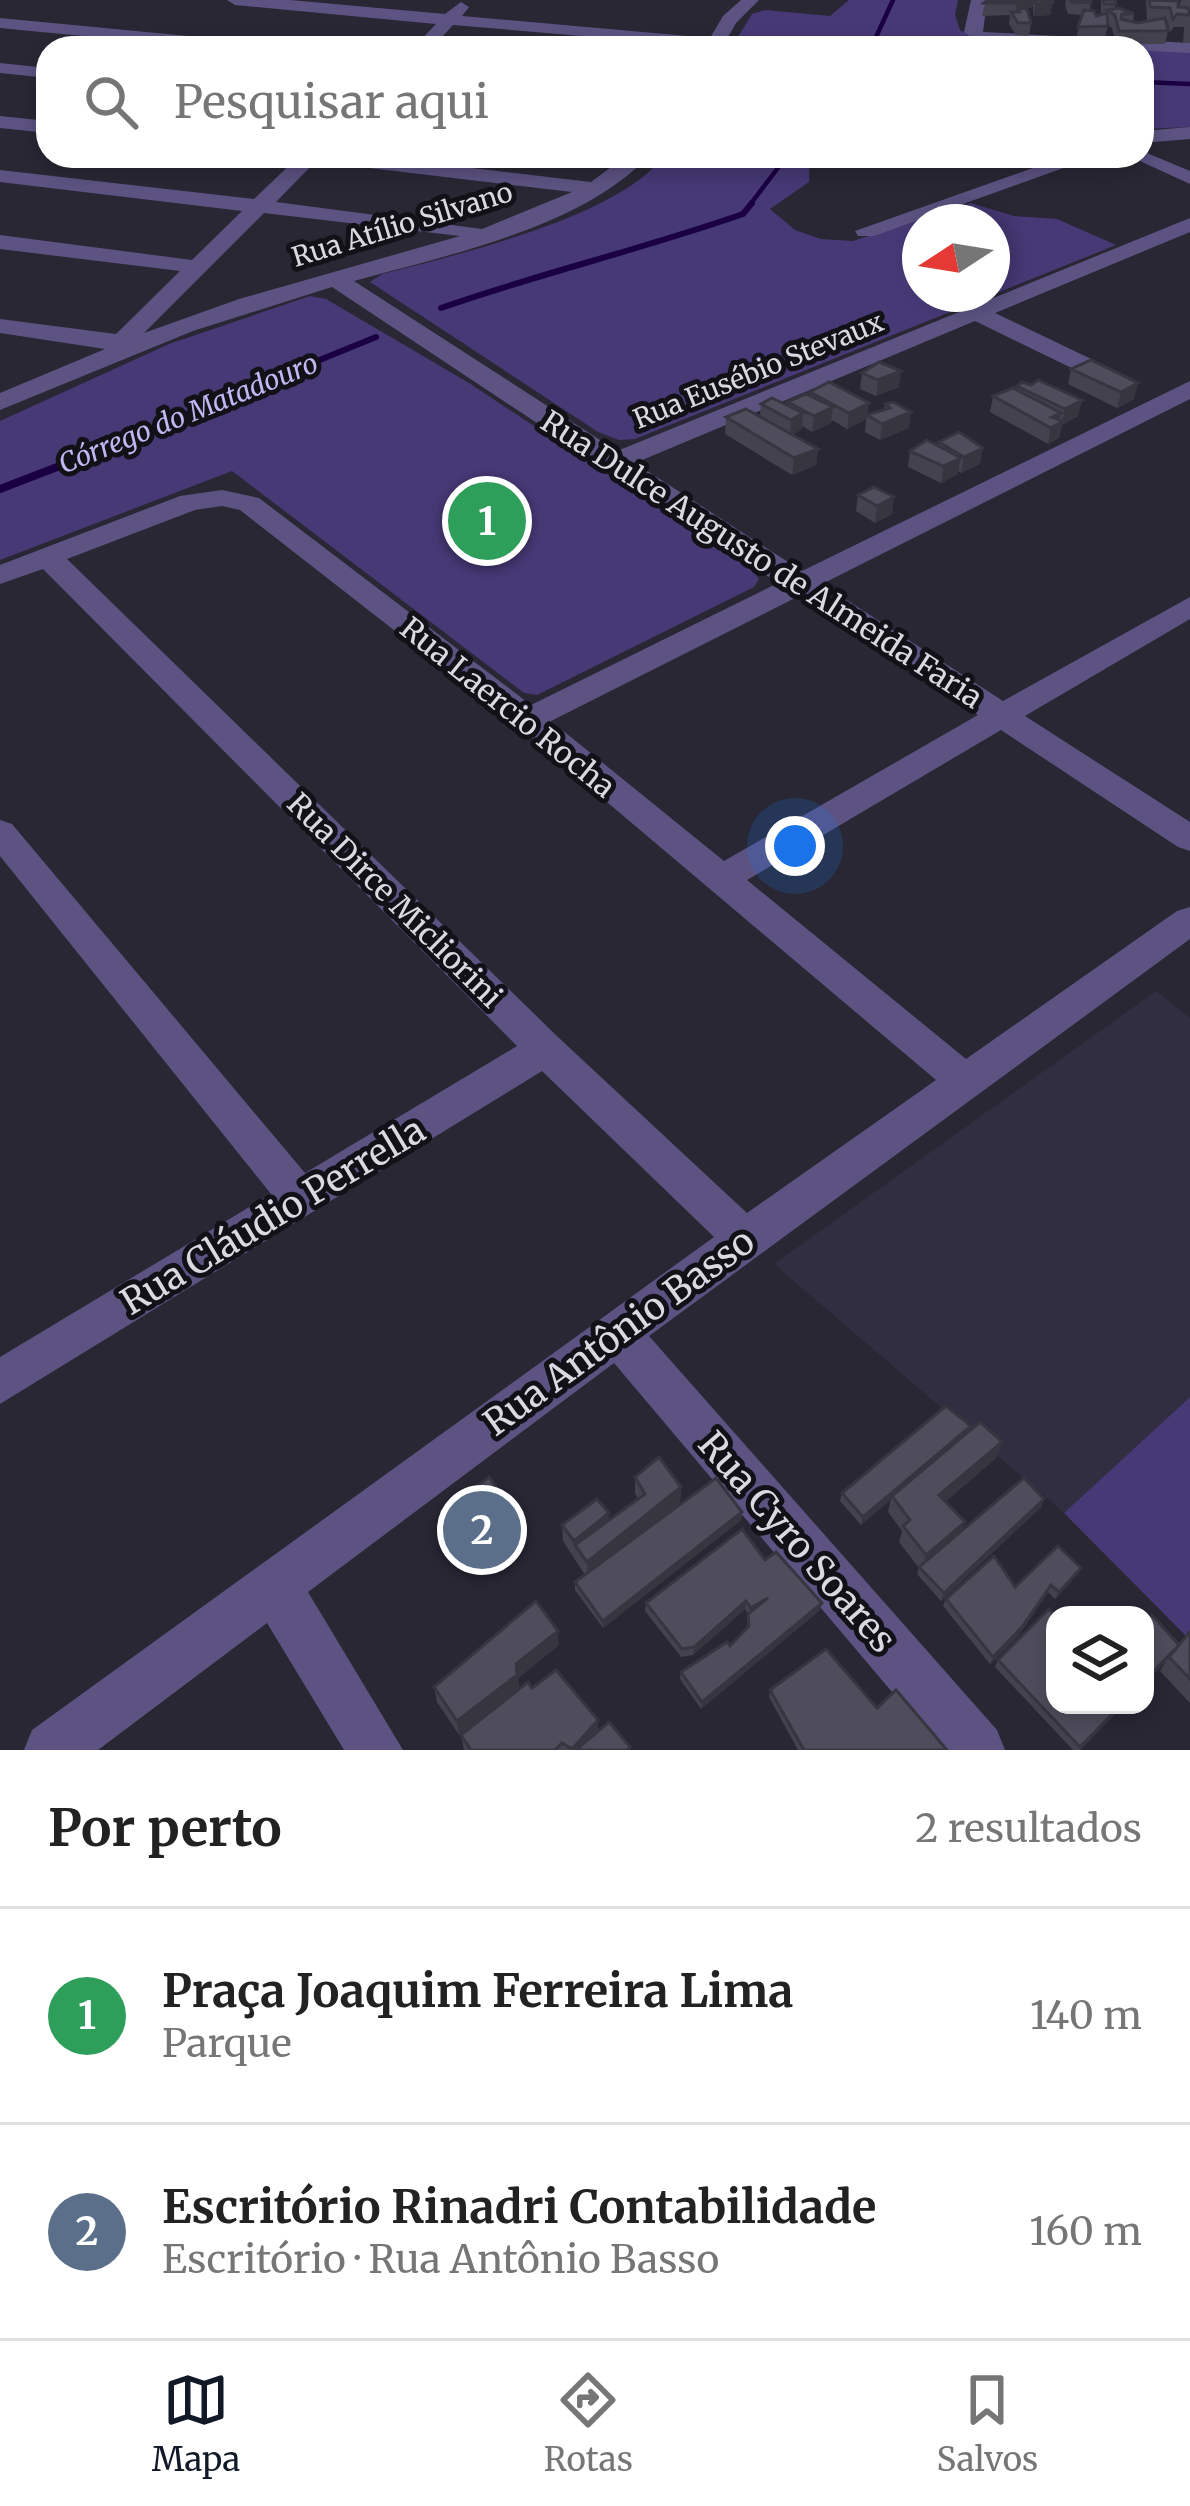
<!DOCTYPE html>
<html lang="pt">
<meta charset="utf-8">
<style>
:root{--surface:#fff;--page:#f2f2f2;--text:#222;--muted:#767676;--line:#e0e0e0;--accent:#111827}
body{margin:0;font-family:Merriweather,serif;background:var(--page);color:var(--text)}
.controls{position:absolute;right:36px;bottom:36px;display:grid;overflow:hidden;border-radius:24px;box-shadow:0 6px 18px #0003}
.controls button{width:108px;height:108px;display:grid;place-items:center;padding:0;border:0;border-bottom:3px solid var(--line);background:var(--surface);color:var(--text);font:60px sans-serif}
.compass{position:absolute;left:902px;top:204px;width:108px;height:108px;border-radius:50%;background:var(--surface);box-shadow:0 6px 18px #0003;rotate:258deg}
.you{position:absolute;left:795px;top:846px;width:42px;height:42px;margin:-30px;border:9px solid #fff;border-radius:50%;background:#1a73e8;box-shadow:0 0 0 18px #1a73e833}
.badge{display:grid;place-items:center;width:78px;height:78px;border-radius:50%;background:var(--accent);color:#fff;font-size:39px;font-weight:700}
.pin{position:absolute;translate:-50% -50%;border:6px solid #fff;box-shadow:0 3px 12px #0006}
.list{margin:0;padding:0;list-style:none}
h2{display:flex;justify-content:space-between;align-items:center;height:156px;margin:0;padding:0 48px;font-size:51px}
h2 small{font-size:39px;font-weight:400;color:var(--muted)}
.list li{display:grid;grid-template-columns:78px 1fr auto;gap:36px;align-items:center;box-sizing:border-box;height:216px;padding:0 48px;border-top:3px solid var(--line)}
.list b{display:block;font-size:45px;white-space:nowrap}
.list p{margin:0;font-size:39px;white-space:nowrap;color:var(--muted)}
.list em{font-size:39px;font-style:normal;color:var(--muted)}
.icon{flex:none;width:66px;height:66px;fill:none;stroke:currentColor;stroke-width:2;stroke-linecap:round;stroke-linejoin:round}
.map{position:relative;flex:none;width:1190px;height:1750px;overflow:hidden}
.search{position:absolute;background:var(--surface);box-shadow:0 6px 18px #0003;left:36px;right:36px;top:36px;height:132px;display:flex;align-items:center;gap:30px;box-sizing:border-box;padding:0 42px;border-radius:36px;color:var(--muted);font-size:45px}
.sheet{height:588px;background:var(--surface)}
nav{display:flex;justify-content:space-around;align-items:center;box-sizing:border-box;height:168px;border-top:3px solid var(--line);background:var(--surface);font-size:33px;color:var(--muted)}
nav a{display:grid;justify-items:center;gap:6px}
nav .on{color:var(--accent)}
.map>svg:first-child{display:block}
</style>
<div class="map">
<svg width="1190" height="1750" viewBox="0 0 1190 1750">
<rect width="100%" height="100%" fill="#292734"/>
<polygon fill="#312e41" points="1156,991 1190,1018 1190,1397 1064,1513 774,1264"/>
<g fill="#473976" fill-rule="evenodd">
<polygon points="849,0 958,0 955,15 960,30 984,42 1091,48 731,48 752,14 765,10 830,16"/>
<polygon points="1142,50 1190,52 1190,127 1142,129"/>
<path d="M 663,156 L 810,156 L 809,182 L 770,209 L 795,230 L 821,239 L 853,241 L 971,203 L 1014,216 L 1057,219 L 1116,245 L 635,439 L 619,440 L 598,432 L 370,282 L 382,274 C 453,256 622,216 663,156 ZM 920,222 L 992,222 L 992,294 L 920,294 Z"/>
<polygon points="310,296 326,299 469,383 753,571 759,579 754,587 537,695 524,693 232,471 0,560 0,421 169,344"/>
<polygon points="1190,1397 1190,1640 1064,1513"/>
</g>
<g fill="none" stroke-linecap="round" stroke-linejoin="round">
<g stroke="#1a0041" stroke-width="4.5">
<polyline points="871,48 893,0"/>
<polyline points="1142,82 1190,84"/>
<polyline points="749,206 787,156"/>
</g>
<g stroke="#1a0041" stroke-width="6">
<path d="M 441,308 C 541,273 643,249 743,214 L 752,203"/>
<polyline points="62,465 376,337"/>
</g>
<polyline stroke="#1a0041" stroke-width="8" points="0,489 70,462"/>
<g fill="#5c5382" fill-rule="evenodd">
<polygon points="227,0 290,0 445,14 461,2 469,7 462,16 710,38 723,16 741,0 759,0 736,23 722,48 453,25 432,48 413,48 436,24 235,5"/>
<polygon points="971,0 987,0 983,32 1190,43 1190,53 978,42 964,32"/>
<polygon points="0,18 262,43 271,48 207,48 0,28"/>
<polygon points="0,63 48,68 48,78 0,73"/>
<polygon points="0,116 48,121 48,133 0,128"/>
<polygon points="1190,127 1190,139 1142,143 1142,131"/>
<polygon points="1142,151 1190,171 1190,184 1129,156 1142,156"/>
<path d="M 299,156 L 370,156 L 591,182 L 626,156 L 648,156 C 584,227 444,256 354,281 L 617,451 L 1190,218 L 1190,232 L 995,313 L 1133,379 L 1137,384 L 1133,389 L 1115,389 L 975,321 L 635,463 L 802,571 L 1190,381 L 1190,399 L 822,584 L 1003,701 L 1190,597 L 1190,619 L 1025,716 L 1190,822 L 1190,851 L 1178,847 L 1001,730 L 747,880 L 966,1059 L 1177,911 L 1190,907 L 1190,939 L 649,1336 L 997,1730 L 1005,1750 L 941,1750 L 614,1363 L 308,1592 L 403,1750 L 344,1750 L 267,1623 L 98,1750 L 24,1750 L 32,1730 L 714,1237 L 542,1071 L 0,1404 L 0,1357 L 271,1194 L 0,856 L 0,820 L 12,824 L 305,1173 L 517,1046 L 43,569 L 0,584 L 0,565 L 180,496 L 222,490 L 259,498 L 531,705 L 778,583 L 332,287 L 193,331 L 0,410 L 0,393 L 105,349 L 0,333 L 0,319 L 116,334 L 180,271 L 0,249 L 0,235 L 192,260 L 242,211 L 0,182 L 0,170 L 254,199 ZM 316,161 L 319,162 L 572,192 L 482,229 L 276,202 ZM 264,213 L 460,236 L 239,299 L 144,333 ZM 222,506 L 240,510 L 517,726 L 936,1080 L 747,1213 L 559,1038 L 67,559 L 195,510 ZM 799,596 L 978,715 L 724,861 L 551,721 Z"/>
<polygon points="1067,156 1097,156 874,236 858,236 855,231"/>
</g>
</g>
<g fill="#44424f">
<polygon points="986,0 1052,0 1050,15 1033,16 1033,6 1027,9 1031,23 1029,36 1016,35 1009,24 1010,15 982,16"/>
<polygon points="1066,0 1091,0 1090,11 1096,16 1101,14 1101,0 1115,0 1115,9 1134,14 1133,22 1138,23 1155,20 1147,20 1146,0 1162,0 1179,7 1181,0 1190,0 1190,43 1183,43 1184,27 1174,27 1170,32 1167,20 1168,31 1165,44 1116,44 1112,28 1108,25 1105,38 1075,40 1083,15 1068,14 1065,5"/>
<polygon points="1071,369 1134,399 1117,408 1068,384"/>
<polygon points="862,373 899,387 876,396 860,389"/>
<polygon points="1017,386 1078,416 1062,425 1059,438 1048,444 990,412 993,396 1016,390"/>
<polygon points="810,392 867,415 884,410 885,404 893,402 909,428 880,440 865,432 866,419 847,429 832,420 831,423 812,432 802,426 802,429 792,435 818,449 816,465 792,475 725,434 726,417 760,417 761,404 788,406 788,402 810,395"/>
<polygon points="939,442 980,464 961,473 958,471 958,474 941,483 908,467 910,451 938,446"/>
<polygon points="858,495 892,514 875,523 856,511"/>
<polygon points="971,1426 969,1431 1002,1442 996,1458 945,1502 962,1531 1044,1499 1041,1507 941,1601 917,1574 919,1568 899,1542 902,1531 888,1512 891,1499 861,1525 840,1501 842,1493"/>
<polygon points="635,1477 681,1487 680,1503 651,1526 742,1512 741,1520 603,1628 575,1590 575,1582 585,1575 563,1541 562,1525 609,1520 638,1499 635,1493"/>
<polygon points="442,1511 521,1535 471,1570 444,1526"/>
<polygon points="765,1560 822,1603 820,1610 701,1709 680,1679 681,1672 730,1646 747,1627 748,1614 745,1609 693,1655 681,1657 645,1611 646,1603"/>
<polygon points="1081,1568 1077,1575 1055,1599 1048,1592 1019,1635 990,1664 943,1606 946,1599 1015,1587"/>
<polygon points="1145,1622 1179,1645 1190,1632 1190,1703 1160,1671 1166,1661 1145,1683"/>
<polygon points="559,1645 518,1678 519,1689 459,1735 437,1702 434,1687"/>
<polygon points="998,1660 1055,1705 1124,1705 1080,1750 1073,1750 995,1667"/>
<polygon points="532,1688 598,1731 630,1750 464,1750 461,1735"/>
<polygon points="770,1690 877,1708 947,1750 798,1750 769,1697"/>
</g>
<g fill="#373640">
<polygon points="1023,0 1034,0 1033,6 1020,12 1020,8 1019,13 1015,15 1017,3"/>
<polygon points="1053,2 1050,15 1033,16 1036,4"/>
<polygon points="901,371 899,387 876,396 878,380"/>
<polygon points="1138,383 1134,399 1117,408 1121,392"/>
<polygon points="1082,400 1078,416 1062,425 1059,438 1048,444 1052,417 1061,413 1058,424 1062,422 1065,409"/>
<polygon points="869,403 867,419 847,429 849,413"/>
<polygon points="833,407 831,423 812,432 814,416"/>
<polygon points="911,412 909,428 880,440 882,424"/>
<polygon points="803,413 802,429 790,436 791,420"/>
<polygon points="983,448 980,464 961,473 964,457"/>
<polygon points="818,449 816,465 792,475 794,458"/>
<polygon points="961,458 958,474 941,483 943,466"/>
<polygon points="894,497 892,514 875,523 877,506"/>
<polygon points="971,1426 969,1434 861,1525 863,1517"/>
<polygon points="1002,1442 996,1458 934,1511 939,1495"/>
<polygon points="681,1487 680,1503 587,1577 587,1562"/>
<polygon points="1044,1499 1041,1507 941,1601 944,1593"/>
<polygon points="742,1512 741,1520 603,1628 603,1621"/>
<polygon points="609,1513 608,1529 575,1545 575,1557 574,1541"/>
<polygon points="520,1519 521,1535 471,1570 469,1555"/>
<polygon points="965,1522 960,1538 921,1571 926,1555"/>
<polygon points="1081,1568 1077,1575 1055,1599 1059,1592"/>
<polygon points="1051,1585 1019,1635 990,1664 993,1657"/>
<polygon points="746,1601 745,1609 693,1655 694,1647"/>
<polygon points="822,1603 820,1610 701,1709 702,1702"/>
<polygon points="558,1631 559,1645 518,1678 519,1689 459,1735 457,1721 516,1664"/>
<polygon points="1121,1705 1124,1705 1079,1750 1080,1747"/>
<polygon points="598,1720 598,1734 584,1750 572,1750"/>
</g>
<g fill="#4f4d5c" stroke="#373640" stroke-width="3">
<polygon points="988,0 1023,0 1017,3 984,3"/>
<polygon points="1035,0 1052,0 1053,2 1036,4"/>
<polygon points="1070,0 1091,0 1091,3 1071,2"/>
<polygon points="1103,0 1115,0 1116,4 1104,4"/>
<polygon points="1149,0 1178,1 1178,7 1188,8 1190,15 1177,14 1173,19 1170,8 1150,7"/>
<polygon points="1020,8 1027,9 1031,23 1018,23 1011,12 1020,12"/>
<polygon points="1119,8 1134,14 1122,14 1121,19 1138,23 1165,18 1168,31 1119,31 1115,15 1107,10"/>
<polygon points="1084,10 1094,11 1096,16 1107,13 1108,26 1078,27"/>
<polygon points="1091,360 1138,383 1121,392 1071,369"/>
<polygon points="879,362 901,371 878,380 862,373"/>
<polygon points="1038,380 1082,400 1065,409 1017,386 1022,382 1031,385"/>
<polygon points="829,382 869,403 849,413 810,392"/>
<polygon points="1013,388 1061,413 1052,417 1063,421 1051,428 993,396"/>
<polygon points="806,394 833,407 814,416 788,402"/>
<polygon points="772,398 803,413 791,420 761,404"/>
<polygon points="893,402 911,412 882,424 867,415 890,408 885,404"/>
<polygon points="746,409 818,449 794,458 726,417"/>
<polygon points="959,432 983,448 964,457 939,442"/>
<polygon points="927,440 961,458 943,466 910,451"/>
<polygon points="874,487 894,497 877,506 858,495"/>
<polygon points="946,1406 971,1426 863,1517 842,1493"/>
<polygon points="980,1422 1002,1442 939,1495 965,1522 926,1555 903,1526 910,1520 892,1496"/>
<polygon points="659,1457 681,1487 587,1562 575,1545 645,1494 635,1477"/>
<polygon points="489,1477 520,1519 469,1555 442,1511"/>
<polygon points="716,1478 742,1512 603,1621 575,1582"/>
<polygon points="1024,1478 1044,1499 944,1593 919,1567"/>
<polygon points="597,1499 609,1513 574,1541 562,1525"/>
<polygon points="742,1529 765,1560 776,1552 822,1603 702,1702 681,1672 727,1642 730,1646 749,1626 748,1614 768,1598 751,1608 746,1601 694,1647 682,1649 646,1603"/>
<polygon points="1058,1546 1081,1568 1059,1592 1051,1585 1022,1627 993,1657 946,1599 994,1556 1015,1587"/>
<polygon points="536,1601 558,1631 516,1664 517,1675 457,1721 434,1687"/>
<polygon points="1049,1609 1055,1617 1055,1705 1121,1705 1080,1747 998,1660"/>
<polygon points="1152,1615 1179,1645 1145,1680 1145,1622"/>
<polygon points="1190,1632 1190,1679 1169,1657"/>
<polygon points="826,1649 877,1708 896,1690 947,1750 804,1750 770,1690"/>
<polygon points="556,1670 598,1720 572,1749 562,1743 555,1750 471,1750 461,1735 528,1682 532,1688"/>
<polygon points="609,1722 630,1747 627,1750 576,1750"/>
</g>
<g text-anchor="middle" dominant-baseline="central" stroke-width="10" stroke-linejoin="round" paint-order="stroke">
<g font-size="27" fill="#dad9e2" stroke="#121117">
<text transform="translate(402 224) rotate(-17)">Rua Atílio Silvano</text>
<text transform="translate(758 370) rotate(-22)">Rua Eusébio Stevaux</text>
</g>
<g font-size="27" font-style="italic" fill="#c1b7f3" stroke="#121117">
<text transform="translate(188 413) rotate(-22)">Córrego do Matadouro</text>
</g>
<g font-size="30" fill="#dad9e2" stroke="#121117">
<text transform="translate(762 559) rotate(33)">Rua Dulce Augusto de Almeida Faria</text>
<text transform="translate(508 707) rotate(39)">Rua Laercio Rocha</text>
<text transform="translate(395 900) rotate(45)">Rua Dirce Micliorini</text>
</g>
<g font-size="36" fill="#dad9e2" stroke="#121117">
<text transform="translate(273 1216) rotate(-31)">Rua Cláudio Perrella</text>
<text transform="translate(619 1332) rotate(-36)">Rua Antônio Basso</text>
<text transform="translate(797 1542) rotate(49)">Rua Cyro Soares</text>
</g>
</g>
</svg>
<div class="controls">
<button><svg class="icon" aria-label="layers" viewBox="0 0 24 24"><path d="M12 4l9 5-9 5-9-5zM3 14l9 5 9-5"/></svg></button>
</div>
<svg class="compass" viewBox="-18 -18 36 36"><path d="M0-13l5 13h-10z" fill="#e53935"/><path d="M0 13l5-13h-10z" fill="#767676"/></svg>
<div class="you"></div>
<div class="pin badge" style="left:487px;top:521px;background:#2e9e5b">1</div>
<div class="pin badge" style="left:482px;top:1530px;background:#5c6f8a">2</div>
<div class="search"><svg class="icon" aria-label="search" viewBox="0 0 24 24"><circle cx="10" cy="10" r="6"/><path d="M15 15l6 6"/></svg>Pesquisar aqui</div>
</div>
<section class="sheet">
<h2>Por perto<small>2 resultados</small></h2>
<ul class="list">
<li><span class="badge" style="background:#2e9e5b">1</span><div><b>Praça Joaquim Ferreira Lima</b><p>Parque</p></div><em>140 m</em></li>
<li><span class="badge" style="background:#5c6f8a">2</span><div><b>Escritório Rinadri Contabilidade</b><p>Escritório · Rua Antônio Basso</p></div><em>160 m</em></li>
</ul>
</section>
<nav>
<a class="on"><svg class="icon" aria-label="map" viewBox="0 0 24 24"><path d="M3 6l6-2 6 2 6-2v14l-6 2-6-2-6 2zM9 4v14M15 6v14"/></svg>Mapa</a>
<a><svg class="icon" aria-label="directions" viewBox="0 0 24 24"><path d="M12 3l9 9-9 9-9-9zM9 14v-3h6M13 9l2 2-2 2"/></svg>Rotas</a>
<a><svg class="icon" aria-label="saved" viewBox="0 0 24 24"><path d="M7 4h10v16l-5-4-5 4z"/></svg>Salvos</a>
</nav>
